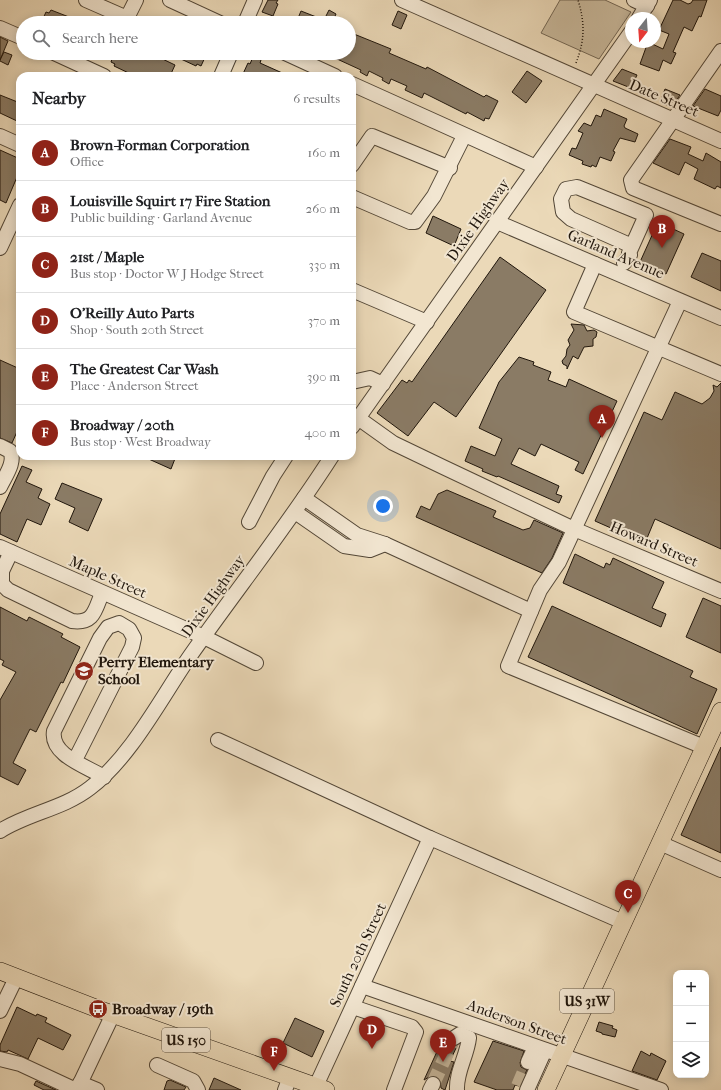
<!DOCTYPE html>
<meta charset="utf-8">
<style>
:root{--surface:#fff;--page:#f2f2f2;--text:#202124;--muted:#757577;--line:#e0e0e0;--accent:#8f2418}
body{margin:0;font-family:"IM FELL French Canon",serif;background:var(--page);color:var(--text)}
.controls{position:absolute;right:12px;bottom:12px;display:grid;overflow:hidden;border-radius:8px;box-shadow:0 2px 10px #0003}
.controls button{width:36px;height:36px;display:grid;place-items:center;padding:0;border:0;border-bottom:1px solid var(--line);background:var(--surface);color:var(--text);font:20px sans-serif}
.compass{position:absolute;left:625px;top:12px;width:36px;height:36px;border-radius:50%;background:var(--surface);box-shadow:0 2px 10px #0003;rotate:197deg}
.you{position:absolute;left:383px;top:506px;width:14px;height:14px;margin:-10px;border:3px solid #fff;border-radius:50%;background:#1a73e8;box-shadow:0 0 0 6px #1a73e833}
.badge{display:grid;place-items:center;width:26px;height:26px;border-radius:50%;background:var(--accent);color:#fff;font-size:13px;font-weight:700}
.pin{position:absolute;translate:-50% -33px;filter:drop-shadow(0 1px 2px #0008)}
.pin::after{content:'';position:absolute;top:21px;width:14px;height:12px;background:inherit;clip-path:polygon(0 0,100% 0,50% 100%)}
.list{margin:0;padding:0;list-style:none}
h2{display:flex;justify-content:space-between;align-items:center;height:52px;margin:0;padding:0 16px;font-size:17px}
h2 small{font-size:13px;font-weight:400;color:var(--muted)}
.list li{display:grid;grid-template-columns:26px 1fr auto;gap:12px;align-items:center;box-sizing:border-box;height:56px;padding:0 16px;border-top:1px solid var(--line)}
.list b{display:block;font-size:15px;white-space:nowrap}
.list p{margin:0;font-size:13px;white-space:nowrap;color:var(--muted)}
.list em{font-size:13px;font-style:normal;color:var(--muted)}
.icon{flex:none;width:22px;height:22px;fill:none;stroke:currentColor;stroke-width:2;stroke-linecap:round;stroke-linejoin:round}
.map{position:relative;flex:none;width:721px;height:1090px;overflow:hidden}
.search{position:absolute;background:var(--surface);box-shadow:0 2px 10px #0003;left:16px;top:16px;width:340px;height:44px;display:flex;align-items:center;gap:10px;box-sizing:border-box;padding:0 14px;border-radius:22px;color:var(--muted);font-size:15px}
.panel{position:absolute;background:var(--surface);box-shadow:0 2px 10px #0003;left:16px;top:72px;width:340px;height:388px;border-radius:12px}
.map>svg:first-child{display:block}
</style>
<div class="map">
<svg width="721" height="1090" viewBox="0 0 721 1090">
<rect width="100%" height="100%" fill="#ebd9b8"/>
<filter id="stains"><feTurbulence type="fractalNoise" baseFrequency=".005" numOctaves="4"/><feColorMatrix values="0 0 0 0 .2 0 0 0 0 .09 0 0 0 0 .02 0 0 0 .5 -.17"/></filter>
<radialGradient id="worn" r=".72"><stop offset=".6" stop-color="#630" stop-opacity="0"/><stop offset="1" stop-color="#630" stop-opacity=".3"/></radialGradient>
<polygon fill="#c8b89b" stroke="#746754" points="560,0 605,0 631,12 599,59 541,33"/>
<g fill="#8a7b65" stroke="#20160c">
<polygon points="268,0 278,0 276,3 278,4 273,16 262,12"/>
<polygon points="673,0 680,0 688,4 691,3 693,0 707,0 701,17 699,16 692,31 684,27 673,52 676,53 671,64 663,60 659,71 640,64 648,42 663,49 669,34 659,30"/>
<polygon points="51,10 69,17 67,23 41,23 46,12 49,13"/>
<polygon points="329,10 336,14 332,23 296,23 301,11 324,20"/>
<polygon points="398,11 407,15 401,29 392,25"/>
<polygon points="349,32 391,49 389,53 426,69 427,67 484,97 486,95 498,101 489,119 485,118 484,121 467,112 466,114 424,93 422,98 405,90 407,86 391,79 389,84 382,80 383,78 369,71 367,76 360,72 361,70 324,53 349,53"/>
<polygon points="0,37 8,41 0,60 4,52 12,55 8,65 0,61"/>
<polygon points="98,53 150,53 175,65 170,76 135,76 114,66 115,64 111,62 112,59"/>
<polygon points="168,53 207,53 201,66 197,64 196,66"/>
<polygon points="253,57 261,60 260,63 289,76 242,76 248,63 250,64"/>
<polygon points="622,69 637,75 631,88 613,81"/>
<polygon points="527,71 542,81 526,103 512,92"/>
<polygon points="665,89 680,95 672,107 660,102"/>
<polygon points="705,89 721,96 721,110 718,116 693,106"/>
<polygon points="0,95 20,103 20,115 17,121 0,113"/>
<polygon points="604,109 627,119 624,126 625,128 638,134 635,142 620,138 613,151 615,152 611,161 600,157 596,167 592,165 591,167 582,164 583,161 569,155 572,148 576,149 583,133 578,131 584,123 591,126 596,115 601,117"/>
<polygon points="670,139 691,147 688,154 703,161 706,153 721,162 721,188 717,186 715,189 694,179 698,169 685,162 679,175 653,163"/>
<polygon points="0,150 20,159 20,170 6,203 0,200"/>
<polygon points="433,216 461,229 454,246 426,233"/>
<polygon points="658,222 684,234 666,274 640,262"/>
<polygon points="702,253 721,261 721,291 691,277"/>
<polygon points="500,257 546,290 456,417 434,402 408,436 377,413 402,380 407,383 409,380 412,382"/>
<polygon points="571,324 584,325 587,331 594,330 597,332 596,337 593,339 593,346 584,347 578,359 573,356 567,369 567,366 563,364 562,361 566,356 567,349 570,345 568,340 574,330"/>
<polygon points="519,357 534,362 533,365 551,372 548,380 566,387 569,379 617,401 583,474 575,470 579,462 541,444 535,456 519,448 511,464 559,486 556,494 562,496 559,503 498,476 497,477 482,471 483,469 465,461 471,446 495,456 502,439 479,428 499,382"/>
<polygon points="0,360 20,369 20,425 12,443 0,438"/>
<polygon points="721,383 721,549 655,519 645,543 595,521 644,412 662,420 675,392 702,404 710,398 714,391 713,385 717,387"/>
<polygon points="142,456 176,456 171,469"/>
<polygon points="22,466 32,470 26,482 42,489 38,498 50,504 41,525 27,519 17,542 0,534 0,514"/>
<polygon points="62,483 102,499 88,531 69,522 75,508 55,499"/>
<polygon points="447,490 496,511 493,517 523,530 530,528 534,520 563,533 552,558 542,573 416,517 421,506 430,510 438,494"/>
<polygon points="575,554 604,568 606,563 610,565 613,558 664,582 652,608 666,614 661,627 563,583"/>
<polygon points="703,598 721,606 721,653 686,637"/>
<polygon points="552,606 693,671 690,677 717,689 697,734 528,657"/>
<polygon points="0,607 27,621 29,617 63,634 61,637 80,647 63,683 61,682 36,732 30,729 13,763 26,770 18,785 0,776 0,700 16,672 2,665 4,661 0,659"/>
<polygon points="721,747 721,853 681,835"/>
<polygon points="17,1007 36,1016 37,1014 47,1018 45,1022 71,1035 63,1050 38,1038 28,1059 8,1050 7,1052 0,1051 0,1045"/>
<polygon points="295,1018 324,1031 312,1057 283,1043"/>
<polygon points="599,1022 613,1026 612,1028 617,1030 615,1037 602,1034 602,1033 596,1031"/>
<polygon points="445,1034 447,1043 451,1046 457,1046 450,1061 454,1062 445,1090 441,1088 440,1080 436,1076 429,1077 424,1080"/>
<polygon points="493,1041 524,1051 520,1063 521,1067 527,1070 519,1086 515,1085 513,1090 497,1090 474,1082"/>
<polygon points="641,1051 650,1056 651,1053 666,1061 657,1080 632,1071"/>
<polygon points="214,1078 241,1090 209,1090"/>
<polygon points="170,1080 186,1087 184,1090 164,1090 167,1081"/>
<polygon points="36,1081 56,1090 44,1090 34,1085"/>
</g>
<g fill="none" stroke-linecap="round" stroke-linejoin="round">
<g stroke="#c2b296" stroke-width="14" stroke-dasharray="14 7" stroke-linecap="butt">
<polyline points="433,1084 454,1038"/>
<polyline points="518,1086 528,1062"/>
</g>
<g stroke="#534737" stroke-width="16">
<g id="minor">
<polyline points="86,0 127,18 136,0"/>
<polyline points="170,0 220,23"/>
<polyline points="402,0 721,141"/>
<polyline points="634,0 647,6"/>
<polyline points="639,18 650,0"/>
<polyline points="245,23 255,0"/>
<polyline points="0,28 23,38"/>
<polyline points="721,51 631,180 633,188 721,224"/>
<polyline points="54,53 104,76"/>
<polyline points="285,53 335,76"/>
<polyline points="221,76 231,53"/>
<polyline points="352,84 536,167"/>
<polyline points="0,136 20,145"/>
<polyline points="352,165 372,136 450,168"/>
<polyline points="352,197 410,222 415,222 434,196 464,136"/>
<polyline points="497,222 721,318"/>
<polyline points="0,248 20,205"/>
<polyline points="624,263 630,255 629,253 646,215 577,187 566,189 561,199 563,212 571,219 632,246"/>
<polyline points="595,264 574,312 721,374"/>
<polyline points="352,290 427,322"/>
<polyline points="680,301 559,562 540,590 508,666 704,747"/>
<polyline points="352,382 370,378 383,384"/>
<polyline points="358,418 393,443 443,467 574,529 721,591"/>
<polyline points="352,427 631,32"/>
<path d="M 0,446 L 10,451 C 16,462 5,476 0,487"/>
<polyline points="304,498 357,535 385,544 531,611"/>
<polyline points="295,512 344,546 370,550 385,544"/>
<polyline points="249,522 273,476 286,456"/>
<polyline points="0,547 204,637 256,663"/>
<path d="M 11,552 L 2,571 L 2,584 L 8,590 L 72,621 C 94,624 95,610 102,593"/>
<polyline points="218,740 430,838 623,922"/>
<path d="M 75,760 L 132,647 L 134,638 L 129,629 L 119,623 L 108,627 L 100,638 L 54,731 C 50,755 86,766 104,777"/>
<path d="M 0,831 C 28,813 63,809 90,788 C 131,757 161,698 190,656 C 237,589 288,525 332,456"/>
<polyline points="660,843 721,870"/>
<polyline points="362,986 661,1090"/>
<polyline points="353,1007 412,1027 416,1032 394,1090"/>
<polyline points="0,1011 16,978"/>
<path d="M 454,1038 L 460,1034 L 469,1038 C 467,1056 456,1072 457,1090"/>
<polyline points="0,1059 20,1064 76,1090"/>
<polyline points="528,1062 535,1047"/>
<polyline points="157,1065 193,1081 198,1090"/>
<polyline points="80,1083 97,1090"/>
<polyline points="316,1086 430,838"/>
<polyline points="77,1090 113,1014"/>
<polyline points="285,1090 290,1077"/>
<polyline points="430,1090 433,1084"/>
<polyline points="527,1090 545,1050"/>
</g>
</g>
<g stroke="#20160c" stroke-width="18">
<g id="major">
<polyline points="0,971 98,1009 326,1090"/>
<polyline points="546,1090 721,711"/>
</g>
</g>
<path stroke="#20160c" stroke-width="1.5" stroke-dasharray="1 2" stroke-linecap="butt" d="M 576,63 C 585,40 585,23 578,0"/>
<use href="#minor" stroke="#f2e6d1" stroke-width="14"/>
<use href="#major" stroke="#ebd9b8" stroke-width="17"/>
</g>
<defs>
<g id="school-disc" transform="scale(1)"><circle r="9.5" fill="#8f2418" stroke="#f2e6d1"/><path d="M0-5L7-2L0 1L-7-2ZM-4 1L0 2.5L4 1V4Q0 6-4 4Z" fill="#fff"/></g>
<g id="bus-disc" transform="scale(1)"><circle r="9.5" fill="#8f2418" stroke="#f2e6d1"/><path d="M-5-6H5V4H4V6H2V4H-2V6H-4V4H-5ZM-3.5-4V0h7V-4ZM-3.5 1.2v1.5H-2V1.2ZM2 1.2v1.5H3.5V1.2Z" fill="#fff"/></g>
</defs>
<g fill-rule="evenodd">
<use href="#school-disc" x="84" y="671"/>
<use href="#bus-disc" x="98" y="1009"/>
</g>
<g text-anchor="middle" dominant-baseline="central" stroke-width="4" stroke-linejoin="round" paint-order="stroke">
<g fill="#f2e6d1" stroke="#5f5447" stroke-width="1">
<rect x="560" y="989" width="54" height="24" rx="3"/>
<rect x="162" y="1028" width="48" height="24" rx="3"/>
</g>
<g font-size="14" font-weight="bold" fill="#20160c">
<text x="587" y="1001">US 31W</text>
<text x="186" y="1040">US 150</text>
</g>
<g font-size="15" fill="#20160c" stroke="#f2e6d1">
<text transform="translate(664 98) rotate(23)">Date Street</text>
<text transform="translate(478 220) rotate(-55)">Dixie Highway</text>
<text transform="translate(616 254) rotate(23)">Garland Avenue</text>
<text transform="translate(654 544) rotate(23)">Howard Street</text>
<text transform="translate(108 577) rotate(24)">Maple Street</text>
<text transform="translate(213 596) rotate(-54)">Dixie Highway</text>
<text transform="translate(358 955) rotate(-65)">South 20th Street</text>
<text transform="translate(517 1022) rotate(20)">Anderson Street</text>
</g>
<g font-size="15" font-weight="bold" fill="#20160c" stroke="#f2e6d1" text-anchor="start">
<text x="98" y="662">Perry Elementary<tspan x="98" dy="17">School</tspan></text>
<text x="112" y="1009">Broadway / 19th</text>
</g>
</g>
<rect width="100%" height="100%" filter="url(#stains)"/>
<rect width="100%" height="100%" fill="url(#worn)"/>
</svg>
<div class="controls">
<button>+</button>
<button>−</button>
<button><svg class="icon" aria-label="layers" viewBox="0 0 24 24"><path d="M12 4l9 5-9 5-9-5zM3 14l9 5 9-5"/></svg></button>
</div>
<svg class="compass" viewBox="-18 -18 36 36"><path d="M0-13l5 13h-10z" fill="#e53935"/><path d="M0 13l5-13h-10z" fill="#757577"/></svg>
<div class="you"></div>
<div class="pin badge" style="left:602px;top:438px">A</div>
<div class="pin badge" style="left:662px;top:248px">B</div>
<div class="pin badge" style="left:628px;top:913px">C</div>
<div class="pin badge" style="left:372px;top:1049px">D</div>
<div class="pin badge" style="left:443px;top:1062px">E</div>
<div class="pin badge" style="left:274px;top:1071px">F</div>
<div class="search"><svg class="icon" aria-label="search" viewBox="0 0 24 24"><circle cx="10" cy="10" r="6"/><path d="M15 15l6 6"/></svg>Search here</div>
<section class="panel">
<h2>Nearby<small>6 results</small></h2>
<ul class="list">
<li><span class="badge">A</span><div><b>Brown-Forman Corporation</b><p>Office</p></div><em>160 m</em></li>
<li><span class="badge">B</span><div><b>Louisville Squirt 17 Fire Station</b><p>Public building · Garland Avenue</p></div><em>260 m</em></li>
<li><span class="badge">C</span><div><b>21st / Maple</b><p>Bus stop · Doctor W J Hodge Street</p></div><em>330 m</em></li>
<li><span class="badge">D</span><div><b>O'Reilly Auto Parts</b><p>Shop · South 20th Street</p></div><em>370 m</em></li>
<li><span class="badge">E</span><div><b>The Greatest Car Wash</b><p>Place · Anderson Street</p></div><em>390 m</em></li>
<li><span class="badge">F</span><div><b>Broadway / 20th</b><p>Bus stop · West Broadway</p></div><em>400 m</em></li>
</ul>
</section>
</div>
